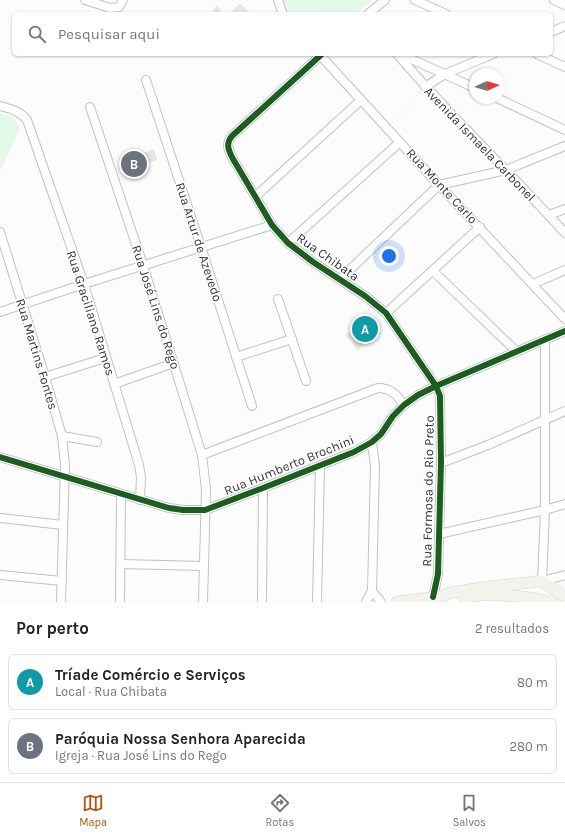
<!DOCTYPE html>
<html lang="pt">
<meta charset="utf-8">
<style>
:root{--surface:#fff;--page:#f2f2f2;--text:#222;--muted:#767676;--line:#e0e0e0;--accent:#b45309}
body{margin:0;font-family:Karla,sans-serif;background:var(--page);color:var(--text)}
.compass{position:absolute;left:469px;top:68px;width:36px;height:36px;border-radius:50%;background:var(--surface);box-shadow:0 1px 3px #0004;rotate:86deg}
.you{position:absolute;left:389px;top:256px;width:14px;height:14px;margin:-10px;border:3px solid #fff;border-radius:50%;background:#1a73e8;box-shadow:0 0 0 6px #1a73e833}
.badge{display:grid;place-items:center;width:26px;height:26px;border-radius:50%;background:var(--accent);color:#fff;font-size:13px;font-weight:700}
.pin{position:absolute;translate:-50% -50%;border:2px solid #fff;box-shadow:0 1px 4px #0006}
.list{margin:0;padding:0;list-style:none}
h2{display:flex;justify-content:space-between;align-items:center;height:52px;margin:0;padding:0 16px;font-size:17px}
h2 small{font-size:13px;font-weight:400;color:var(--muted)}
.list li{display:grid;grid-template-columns:26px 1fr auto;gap:12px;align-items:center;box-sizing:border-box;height:56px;margin:0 8px 8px;padding:0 8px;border:1px solid var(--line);border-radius:6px}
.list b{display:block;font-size:15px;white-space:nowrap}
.list p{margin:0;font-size:13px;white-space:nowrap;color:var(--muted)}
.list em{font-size:13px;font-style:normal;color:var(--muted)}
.icon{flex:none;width:22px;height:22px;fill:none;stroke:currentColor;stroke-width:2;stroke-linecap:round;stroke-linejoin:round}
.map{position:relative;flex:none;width:565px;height:602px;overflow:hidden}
.search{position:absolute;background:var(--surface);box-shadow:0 1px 3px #0004;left:12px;right:12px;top:12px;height:44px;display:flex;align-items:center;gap:10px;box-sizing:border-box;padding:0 14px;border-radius:6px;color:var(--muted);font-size:15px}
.sheet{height:180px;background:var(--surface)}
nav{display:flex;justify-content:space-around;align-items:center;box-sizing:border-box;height:56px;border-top:1px solid var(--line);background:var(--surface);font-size:11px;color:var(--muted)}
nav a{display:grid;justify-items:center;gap:2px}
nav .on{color:var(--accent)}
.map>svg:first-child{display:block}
</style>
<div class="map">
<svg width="565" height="602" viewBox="0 0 565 602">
<rect width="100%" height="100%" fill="#fcfcfd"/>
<g fill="#e1fae8">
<polygon points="282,0 373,0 355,14 291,14"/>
<polygon points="0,113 14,118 20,129 0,171"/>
</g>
<g fill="#e8e5e3">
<polygon points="240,3 251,14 229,14"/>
<polygon points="217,6 224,14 209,14"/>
<polygon points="154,149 157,160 122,172 121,161"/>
<polygon points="369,317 381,334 357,350 352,342 345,335"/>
</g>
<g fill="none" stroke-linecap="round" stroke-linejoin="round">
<g stroke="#c2c1c5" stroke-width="10">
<g id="minor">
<polyline points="85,0 110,8 119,7 123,0"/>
<polyline points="278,0 283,14"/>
<polyline points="415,0 446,14"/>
<polyline points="554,0 565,5"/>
<polyline points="368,14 385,0"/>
<polyline points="551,32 565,26"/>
<polyline points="319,54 439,185 565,319"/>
<path d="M 322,54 L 232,136 C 225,144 229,151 233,159 L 272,225 L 288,243 L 313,262 L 365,296 L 386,313 L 436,386 L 440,396 L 441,463 L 438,574 L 433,597"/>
<path d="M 397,54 C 450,116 510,172 565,233"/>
<polyline points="400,54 475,88"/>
<polyline points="537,54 565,67"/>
<polyline points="146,80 201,247 252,406"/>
<polyline points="425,87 445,74 493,54"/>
<polyline points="497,98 565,130"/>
<path d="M 0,106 C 11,109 20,111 27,120 L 84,284 L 139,465 L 141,477 L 140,500"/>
<polyline points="90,107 143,265 202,455 206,489 203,602"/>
<polyline points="256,196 361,100"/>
<polyline points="549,215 565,209"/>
<polyline points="0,232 45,377 62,436 65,465 61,602"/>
<polyline points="288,243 400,142"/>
<polyline points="433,271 516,351"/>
<polyline points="340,279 439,185 506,170 565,146"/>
<polyline points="533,284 565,270"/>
<polyline points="278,299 306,381"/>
<polyline points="0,312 84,284 272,225"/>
<polyline points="386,313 480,227"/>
<polyline points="545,340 545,510 542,581 565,575"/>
<polyline points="236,357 292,339"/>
<polyline points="45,377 105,358"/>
<polyline points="114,384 174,363"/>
<polyline points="62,436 97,442"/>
<path d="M 202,455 L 378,388 C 391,388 397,395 404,405"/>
<polyline points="0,457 169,508 183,510 205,510 263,488 354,452 372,442 381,434 393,416 404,405 418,395 436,386 565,331"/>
<polyline points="441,463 488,445 565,411"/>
<polyline points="0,518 63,525"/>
<polyline points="439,534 545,510 565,504"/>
<polyline points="121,564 203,566"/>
<polyline points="0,575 62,581"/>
<polyline points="372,591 381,602"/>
<polyline points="120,602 121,494"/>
<polyline points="262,602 263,488"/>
<polyline points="317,602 320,466"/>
<polyline points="366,602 372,591 375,466 372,442"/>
</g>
</g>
<g stroke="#d6d6d7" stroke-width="12">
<g id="major">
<path d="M 464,597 C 474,596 485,594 495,595 C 515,595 533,598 552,602"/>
<polyline points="397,602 444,596 449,593 487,587 542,581 565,597"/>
</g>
</g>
<polyline stroke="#dad9dc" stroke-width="1" stroke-dasharray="1 3" stroke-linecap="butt" points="392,122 420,92"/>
<use href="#minor" stroke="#fff" stroke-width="8"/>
<use href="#major" stroke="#f1f3ed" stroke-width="11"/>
<g stroke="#fff" stroke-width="8">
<g id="cycleway">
<path d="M 322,54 L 232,136 C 225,144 229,151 233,159 L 272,225 L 288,243 L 313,262 L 365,296 L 386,313 L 436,386 L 440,396 L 441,463 L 438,574 L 433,597"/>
<polyline points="0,457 169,508 183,510 205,510 263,488 354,452 372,442 381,434 393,416 404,405 418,395 436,386 565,331"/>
</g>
</g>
<use href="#cycleway" stroke="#1b5e20" stroke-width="6"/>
</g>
<g text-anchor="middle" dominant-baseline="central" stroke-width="3" stroke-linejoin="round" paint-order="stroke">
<g font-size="13" fill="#35343a" stroke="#fff">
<text transform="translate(480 144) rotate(46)">Avenida Ismaela Carbonel</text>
<text transform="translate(442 186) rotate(47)">Rua Monte Carlo</text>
<text transform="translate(199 242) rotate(72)">Rua Artur de Azevedo</text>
<text transform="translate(328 257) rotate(35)">Rua Chibata</text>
<text transform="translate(156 307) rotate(72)">Rua José Lins do Rego</text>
<text transform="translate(91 313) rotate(72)">Rua Graciliano Ramos</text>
<text transform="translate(37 354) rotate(73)">Rua Martins Fontes</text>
<text transform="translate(289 465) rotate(-22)">Rua Humberto Brochini</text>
<text transform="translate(428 491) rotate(-89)">Rua Formosa do Rio Preto</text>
</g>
</g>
</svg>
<svg class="compass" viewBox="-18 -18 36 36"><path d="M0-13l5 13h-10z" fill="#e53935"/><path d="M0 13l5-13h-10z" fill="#767676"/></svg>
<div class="you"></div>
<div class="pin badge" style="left:365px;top:329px;background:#0f9aa8">A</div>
<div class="pin badge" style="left:134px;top:164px;background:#6b7280">B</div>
<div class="search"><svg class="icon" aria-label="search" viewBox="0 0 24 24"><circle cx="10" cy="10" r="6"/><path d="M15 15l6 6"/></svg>Pesquisar aqui</div>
</div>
<section class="sheet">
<h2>Por perto<small>2 resultados</small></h2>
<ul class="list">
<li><span class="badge" style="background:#0f9aa8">A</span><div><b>Tríade Comércio e Serviços</b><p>Local · Rua Chibata</p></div><em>80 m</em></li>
<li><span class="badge" style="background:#6b7280">B</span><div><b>Paróquia Nossa Senhora Aparecida</b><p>Igreja · Rua José Lins do Rego</p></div><em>280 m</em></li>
</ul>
</section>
<nav>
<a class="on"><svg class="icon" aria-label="map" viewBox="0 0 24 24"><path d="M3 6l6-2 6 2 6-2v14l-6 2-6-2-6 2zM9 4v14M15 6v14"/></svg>Mapa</a>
<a><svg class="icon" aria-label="directions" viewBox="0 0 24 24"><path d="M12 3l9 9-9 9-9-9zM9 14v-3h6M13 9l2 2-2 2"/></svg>Rotas</a>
<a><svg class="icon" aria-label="saved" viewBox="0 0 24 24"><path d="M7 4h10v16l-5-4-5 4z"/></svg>Salvos</a>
</nav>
